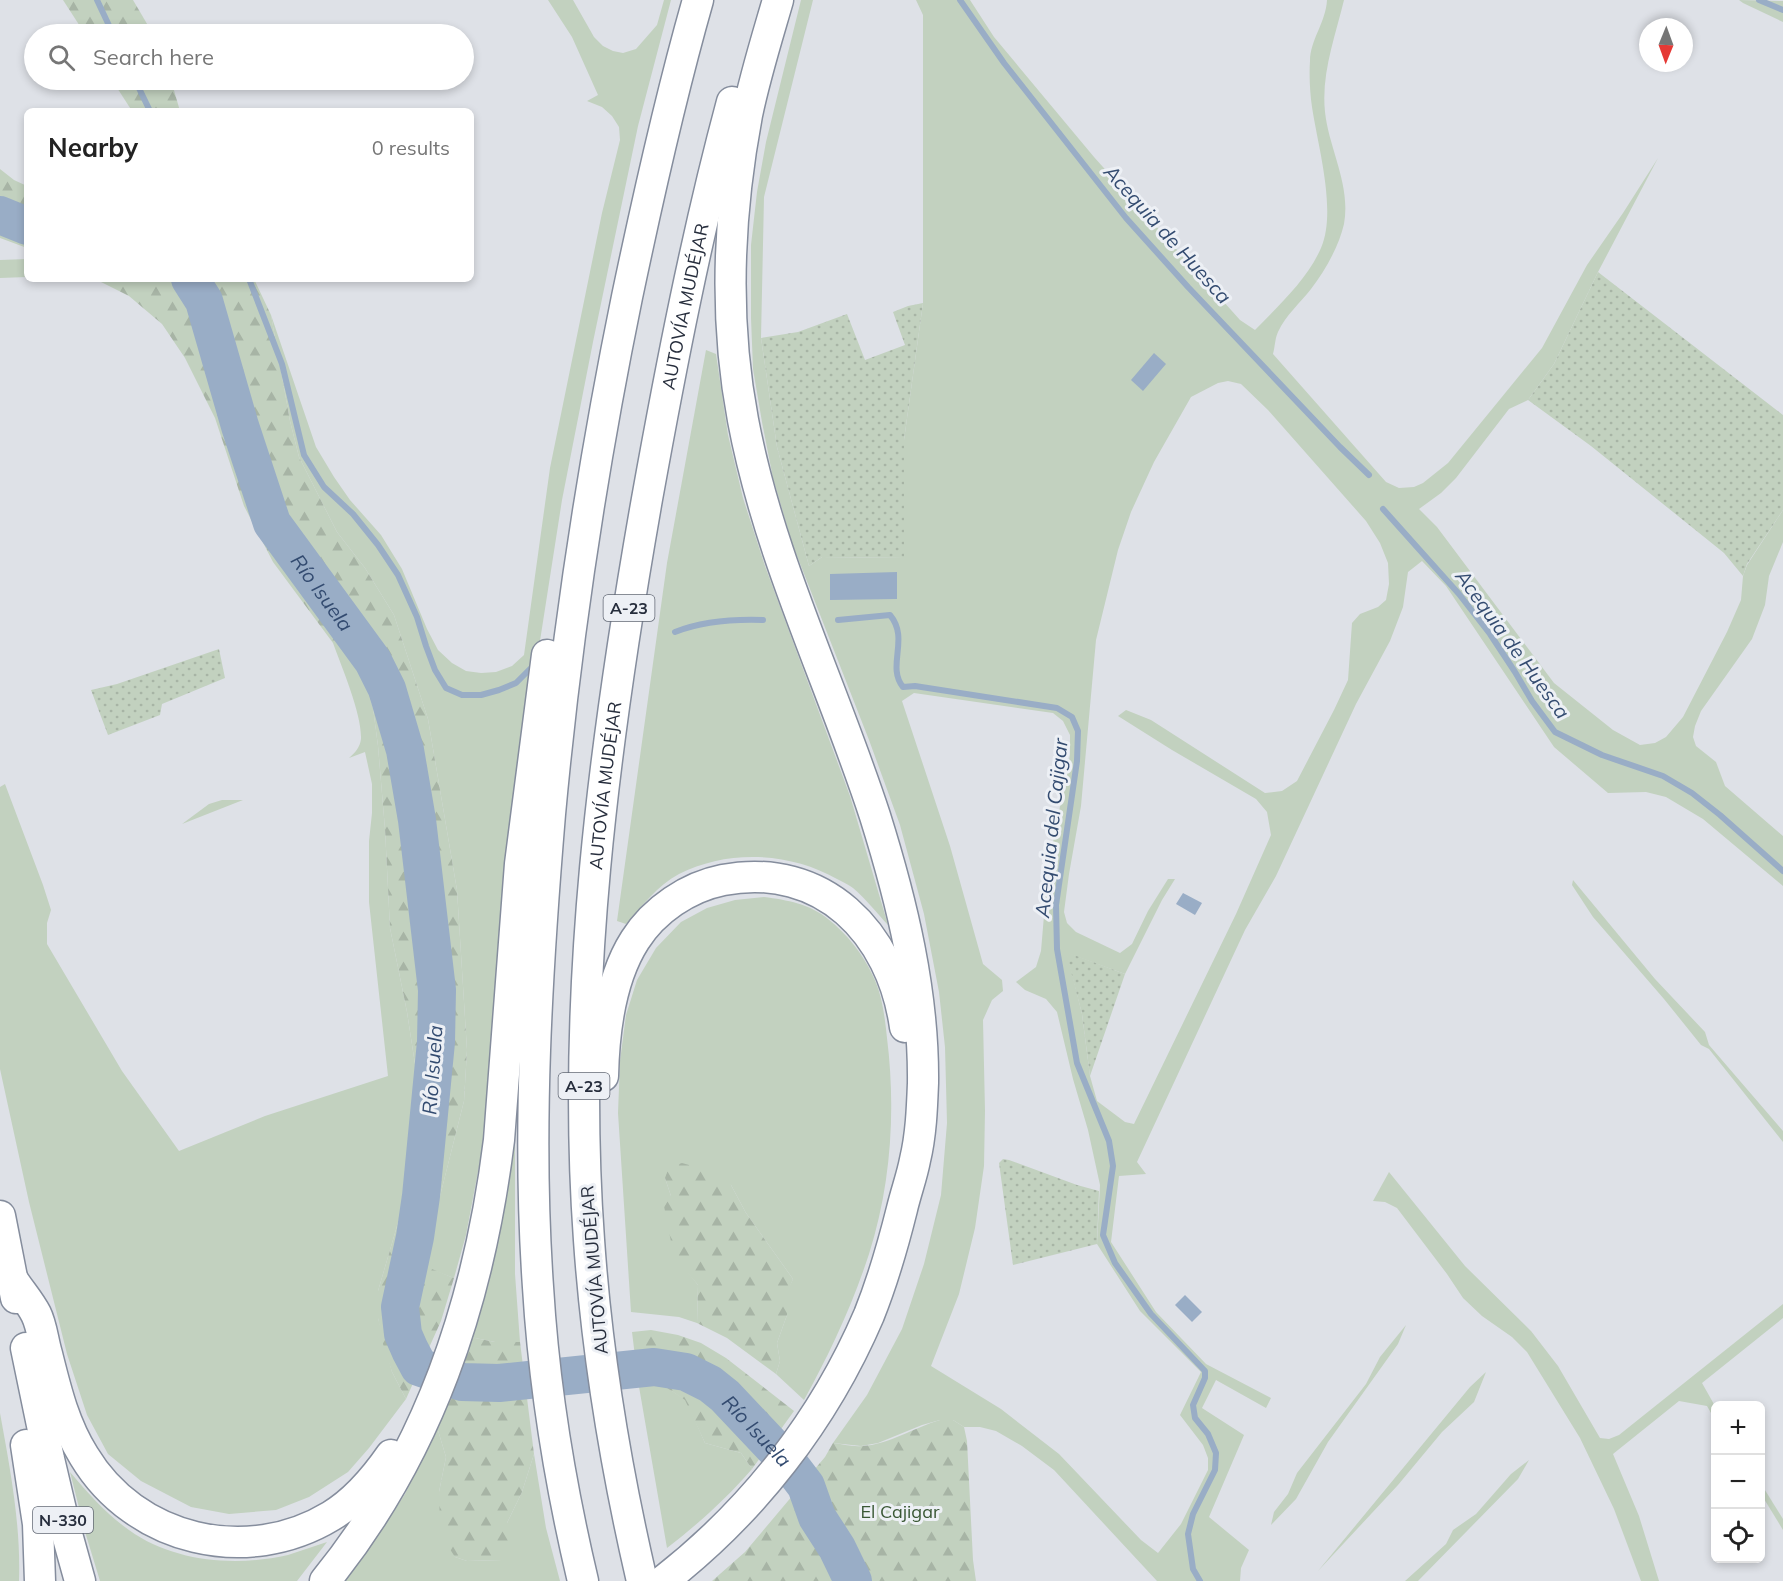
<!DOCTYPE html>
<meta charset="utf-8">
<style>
:root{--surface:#fff;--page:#f2f2f2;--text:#222;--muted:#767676;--line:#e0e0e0}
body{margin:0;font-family:Mulish,sans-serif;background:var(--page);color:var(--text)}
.controls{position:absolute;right:18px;bottom:18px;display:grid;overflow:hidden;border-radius:9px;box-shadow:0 3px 9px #0003}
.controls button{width:54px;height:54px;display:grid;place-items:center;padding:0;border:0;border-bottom:2px solid var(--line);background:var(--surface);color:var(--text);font:30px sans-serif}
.compass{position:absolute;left:1639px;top:18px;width:54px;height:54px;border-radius:50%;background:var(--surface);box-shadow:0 3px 9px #0003;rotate:181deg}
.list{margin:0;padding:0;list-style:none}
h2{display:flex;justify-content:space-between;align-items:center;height:78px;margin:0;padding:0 24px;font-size:26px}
h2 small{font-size:20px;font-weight:400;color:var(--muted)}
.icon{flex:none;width:33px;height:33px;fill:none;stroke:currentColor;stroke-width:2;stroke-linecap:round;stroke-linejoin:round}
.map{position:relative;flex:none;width:1783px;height:1581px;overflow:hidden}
.search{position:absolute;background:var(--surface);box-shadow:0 3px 9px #0003;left:24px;top:24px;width:450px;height:66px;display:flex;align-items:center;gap:15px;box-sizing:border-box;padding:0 21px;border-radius:33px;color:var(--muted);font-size:22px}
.panel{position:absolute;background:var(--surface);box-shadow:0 3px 9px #0003;left:24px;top:108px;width:450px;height:174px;border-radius:9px}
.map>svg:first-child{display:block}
</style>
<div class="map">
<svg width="1783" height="1581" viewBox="0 0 1783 1581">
<defs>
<pattern id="forest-firs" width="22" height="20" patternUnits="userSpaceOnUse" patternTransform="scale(1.5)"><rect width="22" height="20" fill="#c2d1bf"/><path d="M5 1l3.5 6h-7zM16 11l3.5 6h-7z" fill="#a7b4a5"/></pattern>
<pattern id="park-dots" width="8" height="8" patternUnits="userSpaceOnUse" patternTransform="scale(1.5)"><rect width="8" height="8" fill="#c2d1bf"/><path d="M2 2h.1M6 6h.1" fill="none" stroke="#a7b4a5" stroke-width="1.8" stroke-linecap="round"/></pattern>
</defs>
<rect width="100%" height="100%" fill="#dee1e7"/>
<g fill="#c2d1bf" fill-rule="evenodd">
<polygon points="548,0 573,0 594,37 603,46 613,51 623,53 636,49 657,25 664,0 671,0 638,126 593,342 562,500 507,852 490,1108 466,1235 454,1278 427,1268 437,1208 464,1101 467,1050 457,890 428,719 394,615 365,568 337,532 299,457 290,421 271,315 316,447 334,477 350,500 381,535 402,569 427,629 438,650 452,663 466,671 481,673 496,672 512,666 524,655 550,468 602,213 620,140 619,127 612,116 602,107 587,101 598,95 572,37"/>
<path d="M 801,0 L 813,0 L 764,197 L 761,338 L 777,447 L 809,566 L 822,557 L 904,558 L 904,440 L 923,303 L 923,15 L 916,0 L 970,0 L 994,37 L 1094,157 L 1240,320 L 1255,330 C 1279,305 1307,280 1321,248 C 1337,211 1318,147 1312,107 C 1310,93 1309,76 1310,61 C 1310,40 1326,22 1327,0 L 1344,0 C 1335,37 1321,74 1325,112 C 1329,149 1351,185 1344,224 C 1339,246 1325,271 1311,289 C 1300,303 1286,315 1278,332 C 1275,338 1275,347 1273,354 L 1386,482 L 1399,488 L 1414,487 L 1423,483 L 1448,463 L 1542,348 L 1587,265 L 1623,213 L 1658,158 L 1598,272 L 1554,364 L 1528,400 L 1509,409 L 1456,478 L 1441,493 L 1419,509 L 1437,527 L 1554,683 L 1613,730 L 1640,745 L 1655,743 L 1666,737 L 1683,717 L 1727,632 L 1741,600 L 1743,576 L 1747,565 L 1783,510 L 1783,542 L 1769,576 L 1765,605 L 1752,639 L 1701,711 L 1695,726 L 1693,737 L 1696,746 L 1716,762 L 1725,786 L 1783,836 L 1783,886 L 1703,819 L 1666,797 L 1646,792 L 1608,793 L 1554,747 L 1446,586 L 1422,561 L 1408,572 L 1403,607 L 1390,641 L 1356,704 L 1276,876 L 1245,930 L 1137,1162 L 1146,1174 L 1119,1176 L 1111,1242 L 1156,1312 L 1206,1364 L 1271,1398 L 1266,1408 L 1216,1380 L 1202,1408 L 1244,1435 L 1209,1517 L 1249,1550 L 1241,1568 L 1240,1581 L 1157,1581 L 1054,1470 L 1022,1446 L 996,1431 L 980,1427 L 964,1427 L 953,1420 L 940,1420 L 922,1425 L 878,1443 L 861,1446 L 833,1443 L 867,1395 L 902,1329 L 924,1264 L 941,1195 L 947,1123 L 945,1047 L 939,992 L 924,914 L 900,825 L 869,740 L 792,543 L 773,478 L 762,422 L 753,369 L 751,318 L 751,245 L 757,192 L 766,142 ZM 1228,381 L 1241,384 L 1268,410 L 1366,521 L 1380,543 L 1388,563 L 1389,584 L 1386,600 L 1378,607 L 1360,614 L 1352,623 L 1348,680 L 1334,710 L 1297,781 L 1282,791 L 1265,793 L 1151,720 L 1126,710 L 1118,716 L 1172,750 L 1256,799 L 1267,812 L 1271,835 L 1236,914 L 1134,1124 L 1125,1122 L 1097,1101 L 1090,1076 L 1082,1014 L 1067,953 L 1125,974 L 1162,900 L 1175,879 L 1168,879 L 1148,911 L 1132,944 L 1120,953 L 1076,932 L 1067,923 L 1064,912 L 1069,874 L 1081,806 L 1096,640 L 1118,550 L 1131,512 L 1154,462 L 1191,397 L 1218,383 ZM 914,693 L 1053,713 L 1063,721 L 1070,735 L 1070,755 L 1048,868 L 1041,951 L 1036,967 L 1016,982 L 1025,990 L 1046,999 L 1057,1012 L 1073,1079 L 1088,1130 L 1100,1185 L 1097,1244 L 1140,1311 L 1201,1372 L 1180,1415 L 1203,1445 L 1208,1458 L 1208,1470 L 1181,1524 L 1158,1553 L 1141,1540 L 1059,1454 L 1001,1409 L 931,1366 L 959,1294 L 975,1228 L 984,1166 L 985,1111 L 983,1020 L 992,1000 L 1003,991 L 1002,980 L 983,964 L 950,846 L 902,701 Z"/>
<polygon points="1739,0 1783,1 1783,22 1743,3"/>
<polygon points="27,259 27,277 0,278 0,260"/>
<path d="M 706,350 L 716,354 L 728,435 L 743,498 L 765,566 L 850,796 L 888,925 C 877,913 866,899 853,888 C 849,885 843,882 837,879 C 790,852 728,849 679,874 C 657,886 642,906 626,924 L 617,921 L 667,563 Z"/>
<path d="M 333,643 L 345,643 L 365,682 L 373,708 L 378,746 L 385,829 L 390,928 L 407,1012 L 417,1077 L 419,1106 L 417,1144 L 404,1202 L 378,1291 L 378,1318 L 392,1372 L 406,1399 L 369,1448 L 348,1472 L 309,1497 L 276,1510 L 229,1514 L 191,1507 L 141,1481 L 108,1454 L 87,1415 L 67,1354 L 29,1202 L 0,1069 L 0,787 L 5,784 L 43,885 L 51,910 L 47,923 L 47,944 L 122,1071 L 179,1151 L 265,1116 L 388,1076 L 369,902 L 369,841 L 372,813 L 372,784 L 365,752 L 349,758 C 355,753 360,747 361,739 C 362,714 342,668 333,643 Z"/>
<polygon points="222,800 243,800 182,824 209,804"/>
<polygon points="1573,880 1655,979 1705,1032 1709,1045 1783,1131 1783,1142 1709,1049 1701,1045 1664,999 1593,917 1572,885"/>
<path d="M 764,897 C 787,900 810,904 828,919 C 847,934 863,954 873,976 C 882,994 885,1018 887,1038 C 896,1110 891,1185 869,1254 C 852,1306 830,1353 804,1400 L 776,1374 L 780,1361 L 777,1343 L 787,1315 L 786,1294 L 793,1279 L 746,1213 L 731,1185 L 665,1178 L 671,1196 L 687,1271 L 698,1285 L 697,1323 L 679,1317 L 631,1312 L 618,1113 L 620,1061 L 626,1015 L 637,980 L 656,948 L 681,922 L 707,908 L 735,900 Z"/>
<polygon points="510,1134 515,1136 515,1274 520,1342 495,1342 470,1337 488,1286 500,1220"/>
<polygon points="1389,1172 1465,1266 1531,1331 1558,1366 1600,1438 1609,1439 1619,1435 1783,1304 1783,1318 1702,1383 1715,1406 1715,1420 1707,1406 1679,1401 1613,1454 1639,1516 1659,1581 1641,1581 1614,1509 1580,1438 1527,1352 1512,1337 1482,1316 1463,1298 1447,1274 1397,1208 1385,1202 1373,1201"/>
<polygon points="1406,1325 1398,1344 1328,1442 1296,1499 1271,1525 1274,1512 1288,1494 1297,1473 1366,1384 1380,1357"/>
<polygon points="1486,1372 1474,1402 1442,1432 1398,1485 1318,1571 1470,1387"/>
<path d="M 638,1381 L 664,1386 L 686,1400 L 705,1443 L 741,1453 L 752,1469 C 726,1499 698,1524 667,1548 Z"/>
<path d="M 0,1413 C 10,1468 21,1525 19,1581 L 0,1581 Z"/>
<polygon points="437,1427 446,1457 439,1492 455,1557 467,1561 502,1560 507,1523 522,1492 534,1454 546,1528 560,1581 345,1581 363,1557 405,1494"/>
<polygon points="1529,1460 1518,1479 1418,1581 1405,1581 1446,1544 1453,1530 1476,1514 1511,1474"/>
<path d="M 70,1472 C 88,1493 106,1514 129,1530 C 173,1562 236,1567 288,1555 C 301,1551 314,1546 327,1542 L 297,1581 L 100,1581 L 86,1535 Z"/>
<polygon points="1760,1482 1783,1519 1783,1530 1761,1494"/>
</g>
<g fill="url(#forest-firs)">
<polygon points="63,0 133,0 153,34 85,34"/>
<polygon points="112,80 171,80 180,111 132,111"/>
<polygon points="0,169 14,180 27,186 27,248 0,238"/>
<polygon points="95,279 254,279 271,315 290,421 299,457 337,532 365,568 394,615 428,719 457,890 467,1050 464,1101 437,1208 427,1267 454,1278 441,1321 406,1399 392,1372 383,1344 378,1318 378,1291 404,1202 417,1144 419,1107 417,1077 407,1012 390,928 385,829 378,746 373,708 365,682 345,643 333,643 273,562 244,506 215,418 185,358 162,324 129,296"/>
<polygon points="682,1163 707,1170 731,1185 746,1213 793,1279 787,1294 787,1315 777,1343 780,1361 776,1374 727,1338 697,1323 698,1285 674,1257 664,1206 671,1196 665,1178 669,1167"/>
<polygon points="651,1330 678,1335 701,1343 726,1358 794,1411 752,1469 741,1453 705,1443 685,1400 664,1386 638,1381 632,1332"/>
<polygon points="470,1337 495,1342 520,1342 534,1454 522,1492 507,1523 509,1553 502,1560 467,1561 455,1557 446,1543 440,1525 439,1492 446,1457 437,1427"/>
<path d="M 940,1420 L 953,1420 L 964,1427 L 967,1441 L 973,1560 L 976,1581 L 712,1581 L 745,1552 L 825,1457 L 833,1443 C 842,1444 853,1447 862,1446 C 888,1445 915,1427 940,1420 Z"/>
</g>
<g fill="url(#park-dots)">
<polygon points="1598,272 1783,415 1783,510 1747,564 1743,576 1724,553 1591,446 1528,400 1554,364"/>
<polygon points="923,303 904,440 904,558 822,557 809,566 777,447 761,338 798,332 847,314 865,360 905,345 893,312 908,306"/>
<polygon points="219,649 225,678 162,704 160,715 108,735 91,690 117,684"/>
<polygon points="1066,952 1125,974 1090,1076 1082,1014"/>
<polygon points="1003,1159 1009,1160 1077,1185 1099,1191 1097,1244 1013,1265 999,1163"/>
</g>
<g fill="#99adc6">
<polygon points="1154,353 1166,364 1143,391 1131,380"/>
<polygon points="897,572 897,599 830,600 830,574"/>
<polygon points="1183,893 1202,903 1195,915 1176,904"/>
<polygon points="1185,1295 1202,1312 1192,1322 1175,1305"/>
</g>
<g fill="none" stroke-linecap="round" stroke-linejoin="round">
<g stroke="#99adc6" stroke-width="6">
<polyline points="97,0 113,34"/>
<polyline points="960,0 1004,63 1126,218 1188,287 1340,447 1369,475"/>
<polyline points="1759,0 1783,10"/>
<polyline points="135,80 150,111"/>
<polyline points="249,279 282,364 304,455 324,487 353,514 378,545 398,575 417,617 426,646 435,670 446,688 462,695 481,695 499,690 516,683 530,669"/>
<polyline points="1383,509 1459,594 1490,634 1515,672 1532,701 1555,732 1602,755 1663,776 1692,793 1720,815 1783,871"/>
<path d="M 838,620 L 890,615 C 910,639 886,666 903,687 L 915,686 L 1057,708 L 1072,717 L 1078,731 L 1077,761 L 1056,905 L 1057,949 L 1077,1063 L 1109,1141 L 1113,1166 L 1103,1235 L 1115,1263 L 1151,1314 L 1205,1371 L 1205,1378 L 1193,1405 L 1195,1418 L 1208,1434 L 1216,1453 L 1215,1470 L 1193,1514 L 1188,1534 L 1193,1569 L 1200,1581"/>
<path d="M 675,632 C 703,621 733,619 763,620"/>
</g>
<g stroke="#99adc6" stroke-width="38">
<polyline points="0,215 27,226"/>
<path id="s1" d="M 190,279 L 204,301 L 240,426 L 272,523 L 373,661 L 387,689 L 405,750 L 417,820 L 437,990 L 436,1042 L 421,1196 L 415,1237 L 400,1307 L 403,1334 L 410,1350 L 419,1367 L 462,1382 L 499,1383 L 654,1367 L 686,1372 L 710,1384 L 725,1396 L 790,1465 L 806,1486 L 817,1517 L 837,1548 L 853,1581"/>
</g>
<g stroke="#858d9d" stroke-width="33">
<g id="highway">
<path d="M 603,1076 C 604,1031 610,979 635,940 C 654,910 688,887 723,880 C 823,861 892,933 905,1027"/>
<polyline points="0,1216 16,1298"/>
<path d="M 13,1280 C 20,1291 30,1302 36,1314 C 42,1326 43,1341 47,1354 C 56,1390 64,1424 84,1456 C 135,1541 247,1567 331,1516 C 356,1501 375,1478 391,1455"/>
<polyline points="26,1348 49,1459 65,1527 80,1581"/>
<polyline points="26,1445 38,1524 40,1581"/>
<path d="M 325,1581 C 429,1453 479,1302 499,1140 L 520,864 L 547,655"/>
<path d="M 583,1581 C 560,1484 544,1387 538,1287 C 527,1130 537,970 550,814 C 566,640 592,468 627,297 C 648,197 670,98 698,0"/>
<path id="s2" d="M 642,1581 C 616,1469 597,1355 589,1240 C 571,991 604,743 647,499 C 671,366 697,232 732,102"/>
<path d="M 663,1581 C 753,1511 824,1420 869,1315 C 883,1280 893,1245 902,1209 C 906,1192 912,1176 915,1160 C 921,1135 922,1109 923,1083 C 924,992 902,902 875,816 C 832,684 769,558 743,420 C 724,320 728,216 747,115 C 755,76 767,38 778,0"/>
</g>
</g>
<use href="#highway" stroke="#fff" stroke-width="30"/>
</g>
<g text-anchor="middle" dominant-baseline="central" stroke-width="6" stroke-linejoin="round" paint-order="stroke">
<g fill="#edf0f5" stroke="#626874" stroke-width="1.5">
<rect x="603.5" y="595" width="51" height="26" rx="4.5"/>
<rect x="558.5" y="1073" width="51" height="26" rx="4.5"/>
<rect x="33" y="1507" width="60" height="26" rx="4.5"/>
</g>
<g font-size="16" font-weight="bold" fill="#272e3d">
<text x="629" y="608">A-23</text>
<text x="584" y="1086">A-23</text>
<text x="63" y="1520">N-330</text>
</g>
<g font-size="18" fill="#272e3d" stroke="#edf0f5">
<text stroke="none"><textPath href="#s2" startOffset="1287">AUTOVÍA MUDÉJAR</textPath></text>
<text stroke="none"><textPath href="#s2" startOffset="801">AUTOVÍA MUDÉJAR</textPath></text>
<text transform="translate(594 1270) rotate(-95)">AUTOVÍA MUDÉJAR</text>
</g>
<g font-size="18" fill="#3a5835" stroke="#edf0f5">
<text x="900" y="1511">El Cajigar</text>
</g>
<g font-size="20" font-style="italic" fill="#334b70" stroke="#edf0f5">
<text transform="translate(1168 234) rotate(48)">Acequia de Huesca</text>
<text stroke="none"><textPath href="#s1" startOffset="344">Río Isuela</textPath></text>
<text transform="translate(1513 644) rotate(54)">Acequia de Huesca</text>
<text transform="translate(1051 828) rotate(-84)">Acequia del Cajigar</text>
<text transform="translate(432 1070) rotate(-86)">Río Isuela</text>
<text stroke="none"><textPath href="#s1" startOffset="1514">Río Isuela</textPath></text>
</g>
</g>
</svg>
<div class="controls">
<button>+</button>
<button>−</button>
<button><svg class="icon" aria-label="locate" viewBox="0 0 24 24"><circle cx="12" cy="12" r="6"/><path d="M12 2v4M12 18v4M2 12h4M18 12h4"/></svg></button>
</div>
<svg class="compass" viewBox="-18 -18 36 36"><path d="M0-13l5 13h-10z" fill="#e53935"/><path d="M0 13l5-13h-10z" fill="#767676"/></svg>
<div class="search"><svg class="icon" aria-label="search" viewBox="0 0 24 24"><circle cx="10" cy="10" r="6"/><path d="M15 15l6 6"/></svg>Search here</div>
<section class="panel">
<h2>Nearby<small>0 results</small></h2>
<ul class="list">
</ul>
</section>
</div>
